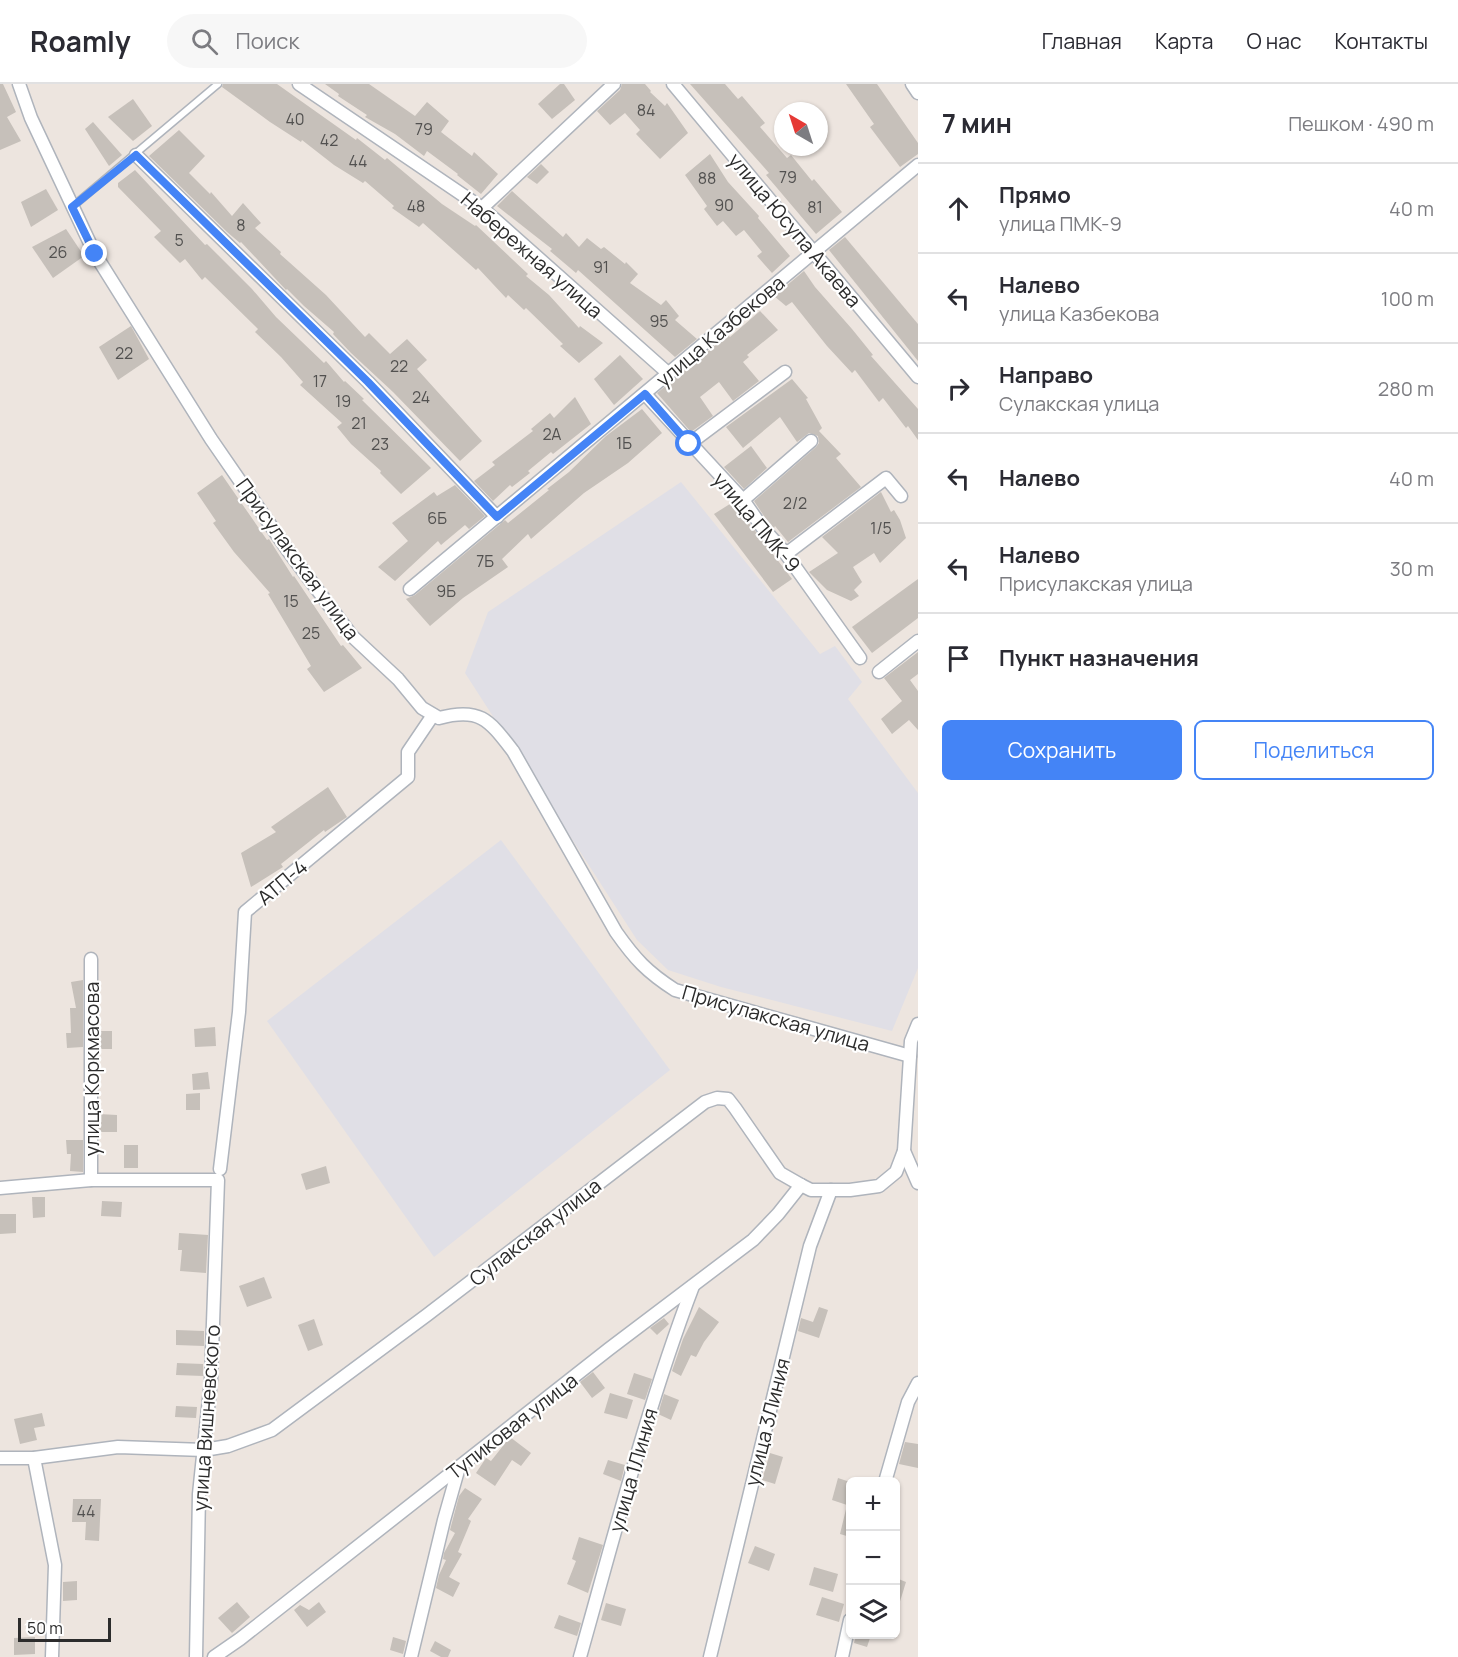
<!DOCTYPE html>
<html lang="ru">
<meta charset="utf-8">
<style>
:root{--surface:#fff;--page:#f7f7f7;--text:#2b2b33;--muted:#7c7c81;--line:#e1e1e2;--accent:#4484f6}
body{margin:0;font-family:Manrope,sans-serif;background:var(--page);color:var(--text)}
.controls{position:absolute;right:18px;bottom:18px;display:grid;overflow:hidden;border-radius:9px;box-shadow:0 2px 4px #0004}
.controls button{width:54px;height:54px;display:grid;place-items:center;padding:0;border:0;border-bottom:2px solid var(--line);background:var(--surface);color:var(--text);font:30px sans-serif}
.compass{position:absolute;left:774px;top:18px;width:54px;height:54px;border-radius:50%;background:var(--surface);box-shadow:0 2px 4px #0004;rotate:321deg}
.scale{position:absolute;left:18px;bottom:15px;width:93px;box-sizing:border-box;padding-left:6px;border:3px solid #2c2c2c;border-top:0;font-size:16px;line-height:21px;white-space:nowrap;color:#2c2c2c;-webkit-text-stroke:4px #fff;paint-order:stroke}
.stop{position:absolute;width:18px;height:18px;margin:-14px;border:4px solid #4484f6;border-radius:50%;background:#fff}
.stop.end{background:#4484f6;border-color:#fff;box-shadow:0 2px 6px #0008}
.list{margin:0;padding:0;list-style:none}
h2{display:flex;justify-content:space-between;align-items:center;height:78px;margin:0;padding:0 24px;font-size:26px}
h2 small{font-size:20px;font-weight:400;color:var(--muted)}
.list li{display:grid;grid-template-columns:39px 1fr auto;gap:18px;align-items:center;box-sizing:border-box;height:90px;padding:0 24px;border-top:2px solid var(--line)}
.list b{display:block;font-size:22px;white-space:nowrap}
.list p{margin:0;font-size:20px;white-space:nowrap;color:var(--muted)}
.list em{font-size:20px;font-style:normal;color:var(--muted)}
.actions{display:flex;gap:12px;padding:18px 24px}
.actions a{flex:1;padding:14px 0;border:2px solid var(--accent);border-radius:9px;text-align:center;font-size:21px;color:var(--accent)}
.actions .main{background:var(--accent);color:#fff}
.icon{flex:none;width:33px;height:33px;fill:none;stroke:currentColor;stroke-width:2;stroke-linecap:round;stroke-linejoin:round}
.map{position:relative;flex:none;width:918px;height:1573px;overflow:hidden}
header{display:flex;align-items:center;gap:36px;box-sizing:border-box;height:84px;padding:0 30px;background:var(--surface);border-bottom:2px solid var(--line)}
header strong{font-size:28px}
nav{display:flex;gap:33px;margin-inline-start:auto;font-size:21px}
.search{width:420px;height:54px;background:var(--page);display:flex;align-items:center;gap:15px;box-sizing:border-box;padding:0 21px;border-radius:33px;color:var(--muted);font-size:22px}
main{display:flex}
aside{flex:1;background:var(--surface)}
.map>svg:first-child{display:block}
</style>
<header>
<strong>Roamly</strong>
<div class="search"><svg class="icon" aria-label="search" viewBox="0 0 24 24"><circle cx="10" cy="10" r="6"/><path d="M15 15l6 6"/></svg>Поиск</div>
<nav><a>Главная</a><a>Карта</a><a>О нас</a><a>Контакты</a></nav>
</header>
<main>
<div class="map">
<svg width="918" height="1573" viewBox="0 0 918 1573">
<rect width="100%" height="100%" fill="#ede5df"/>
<g fill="#e0dfe6">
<polygon points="681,398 820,570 835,562 862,598 848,615 918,709 918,884 892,947 721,903 668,886 637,856 465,589 488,528"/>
<polygon points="501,756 670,986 434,1173 267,937"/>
</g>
<g fill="#c6c0ba">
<polygon points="0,0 3,0 16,28 7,33 21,57 0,66"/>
<polygon points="223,0 277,0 356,56 357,54 385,76 387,74 442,120 475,142 476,141 528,190 526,192 549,211 579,244 580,242 603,259 579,279 560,262 563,260 526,224 524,226 508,211 506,214 478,184 476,186 423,139 419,143 392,124 394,122 365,97 363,99 334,81 302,56 301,58 270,38 222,3"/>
<polygon points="325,0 369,0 415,32 427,18 449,37 441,48 472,72 474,68 498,90 481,110 457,91 458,90 427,67 424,72 395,50 365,33 367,31 338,12 339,10"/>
<polygon points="560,0 564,0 575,16 552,35 538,20"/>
<polygon points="622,0 645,0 651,7 650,8 665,22 667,19 688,49 660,75 636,50 640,46 625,29 610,41 597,27 620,6"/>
<polygon points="690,0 725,0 738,15 742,12 765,39 760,43 787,74 791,71 812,97 814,95 842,128 816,150 766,91 769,89"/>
<polygon points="846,0 877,0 918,59 918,70 900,83 870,43 874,40"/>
<polygon points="133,15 152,42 133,57 108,33"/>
<polygon points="93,38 122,71 109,82 85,45"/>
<polygon points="179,46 205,72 189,89 210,110 211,108 232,132 243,119 261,139 255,144 281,168 280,170 326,211 365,253 369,249 390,270 407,255 427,276 417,285 482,357 460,377 393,308 351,269 333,250 334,248 304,222 287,205 286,206 241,158 240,159 227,148 149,72"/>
<polygon points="710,70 728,98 759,132 758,134 790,172 772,189 757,172 762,168 744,146 736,152 723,137 717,142 704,125 707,122 685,91"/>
<polygon points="541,80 549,88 537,100 527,93"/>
<polygon points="135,86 205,161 207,160 252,205 276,233 324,279 326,277 344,298 345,297 364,315 362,316 431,384 401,410 380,389 381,387 351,360 337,343 342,339 300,301 303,298 281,273 255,248 258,245 205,193 202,196 185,175 180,179 154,153 161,147 118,103 118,99"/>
<polygon points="46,105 58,126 31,143 21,118"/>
<polygon points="512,107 563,153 566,149 579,163 587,154 601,165 604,163 625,180 626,178 638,190 630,199 661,221 666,216 679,232 675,236 697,255 675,273 578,186 576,189 550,167 552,165 534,151 497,122"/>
<polygon points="66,145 84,172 53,194 32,163"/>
<polygon points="845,153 918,240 918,277 829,166"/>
<polygon points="804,187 815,203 852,245 873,271 871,272 918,325 918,356 908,342 906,344 883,314 879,318 855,286 852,289 827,262 792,218 786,222 774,212"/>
<polygon points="760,227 778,246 747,271 749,273 743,278 759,297 733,317 719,298 700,313 713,332 691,348 657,309 728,251 730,253"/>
<polygon points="131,242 149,275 118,296 99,263"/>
<polygon points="620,271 643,295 614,321 594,295"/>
<polygon points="792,295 808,314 806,315 822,344 819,347 841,370 836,374 861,403 788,458 775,442 774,444 768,438 754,417 816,363 819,359 818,352 809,349 797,358 780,333 743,364 726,343"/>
<polygon points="575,313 591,340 553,370 551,368 528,387 530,389 512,403 510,401 493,417 474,397 495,381 492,378 533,347 531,345 550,329 554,334"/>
<polygon points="642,325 662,349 628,379 584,409 531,455 528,450 502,475 508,483 463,514 430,542 406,515 415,511 505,436 508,439 549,406 547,405 569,388 606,352"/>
<polygon points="751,362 767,384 744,405 724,383"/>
<polygon points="222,391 267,456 269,455 293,493 294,492 341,562 343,561 362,584 324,608 307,585 311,582 268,510 270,509 234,468 213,439 216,437 197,409"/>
<polygon points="455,401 485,432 469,445 465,441 441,461 438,457 395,497 378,483 408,457 392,439 434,408 437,412"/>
<polygon points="881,408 891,428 894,426 900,436 906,454 880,479 874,469 853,483 862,498 854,506 859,512 851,517 827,506 809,488 838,469 822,453"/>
<polygon points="733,418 792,495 773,508 714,430"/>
<polygon points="918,495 918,534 872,569 852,543"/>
<polygon points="918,568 918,590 910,596 918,607 918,646 909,636 892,650 881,635 902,617 884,594"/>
<polygon points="328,703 347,733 325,748 324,746 281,780 283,783 251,803 241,769 276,748 271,743"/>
<polygon points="83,896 83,963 67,964 66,949 71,949 70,924 76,924 71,898"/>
<polygon points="215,943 216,962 195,963 194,945"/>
<rect x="99" y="947" width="13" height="18"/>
<polygon points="208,988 210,1005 193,1006 192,990"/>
<polygon points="200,1009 200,1026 186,1026 186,1010"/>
<polygon points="99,1030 117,1031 117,1048 99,1048"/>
<polygon points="66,1056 83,1056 83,1088 70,1087 71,1070 67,1070"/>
<rect x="124" y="1061" width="14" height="23"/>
<polygon points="326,1082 330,1099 306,1106 301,1090"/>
<polygon points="32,1113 45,1113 45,1133 33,1134"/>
<polygon points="102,1117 122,1118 121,1133 101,1132"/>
<polygon points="0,1130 16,1130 16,1149 0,1150"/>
<polygon points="179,1149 208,1151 206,1189 180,1187 182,1166 178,1166"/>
<polygon points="264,1193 272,1214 247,1223 239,1202"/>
<polygon points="699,1223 719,1238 704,1258 696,1273 691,1271 681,1292 672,1287 683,1255"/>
<polygon points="819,1223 828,1226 819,1254 798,1247 801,1234 813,1238"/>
<polygon points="664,1234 669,1240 657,1251 650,1244"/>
<polygon points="314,1235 323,1261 308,1267 298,1241"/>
<polygon points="176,1246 204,1247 204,1262 176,1261"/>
<polygon points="177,1279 203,1280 203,1292 176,1291"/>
<polygon points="593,1288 605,1304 592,1314 580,1298"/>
<polygon points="634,1289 652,1295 645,1316 627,1310"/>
<polygon points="610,1309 633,1316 627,1335 604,1329"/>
<polygon points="664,1310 679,1316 671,1336 658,1330"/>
<polygon points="176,1322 197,1323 196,1334 175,1333"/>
<polygon points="42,1329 45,1342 34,1344 37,1356 20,1360 14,1335"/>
<polygon points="510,1353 531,1369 521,1382 512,1376 495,1402 476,1389 486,1374 491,1377"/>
<polygon points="905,1358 918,1360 918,1384 899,1380"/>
<polygon points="770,1369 783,1373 775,1400 762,1396"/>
<polygon points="608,1376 625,1381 621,1397 603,1390"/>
<polygon points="838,1394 850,1398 850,1453 840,1450 847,1421 850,1422 832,1416"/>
<polygon points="465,1404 482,1415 468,1435 471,1437 458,1468 462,1470 449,1493 460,1499 453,1513 436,1504 439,1491 446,1476 443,1475 444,1469 455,1449 450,1446 459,1412"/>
<polygon points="73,1415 101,1415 99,1457 85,1456 86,1438 72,1438"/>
<polygon points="579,1453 603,1461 588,1509 567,1500 576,1477 572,1475"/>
<polygon points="755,1462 775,1470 769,1487 748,1479"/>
<polygon points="814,1483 838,1490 833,1508 809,1501"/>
<polygon points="896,1494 906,1498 898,1524 896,1523"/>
<polygon points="77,1497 77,1516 63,1517 63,1498"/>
<polygon points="822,1513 844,1520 839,1538 816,1531"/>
<polygon points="237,1518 250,1533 232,1549 218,1534"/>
<polygon points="319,1518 326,1528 307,1543 294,1526 300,1521 309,1526"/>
<polygon points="606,1519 626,1525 621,1542 601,1536"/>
<polygon points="559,1531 581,1539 577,1552 554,1544"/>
<polygon points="856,1551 871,1551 867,1563 854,1559"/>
<polygon points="35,1553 35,1570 14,1571 14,1554"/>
<polygon points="393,1553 406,1557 403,1570 390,1566"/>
<polygon points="435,1557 451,1566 448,1573 441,1573 430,1567"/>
</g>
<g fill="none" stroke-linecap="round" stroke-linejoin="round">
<g stroke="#afb4bc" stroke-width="9">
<polyline id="service" points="72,123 218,0"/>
</g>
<g stroke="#afb4bc" stroke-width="15">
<g id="minor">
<path d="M 19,0 L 31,34 L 95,170 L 211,355 L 289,468 L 352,552 L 398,595 L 422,624 L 439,634 C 480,623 489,636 513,667 L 616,848 C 635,875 647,888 675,906 L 910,972"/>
<polyline points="299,0 482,124 669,290"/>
<polyline points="673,0 918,293"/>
<polyline points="912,0 918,9"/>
<polyline points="136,71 368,298 497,433"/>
<polyline points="482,124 614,0"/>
<polyline points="645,310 743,416 762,443 786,470 860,574"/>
<polyline points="689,360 785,288"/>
<polyline points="743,416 811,357"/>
<polyline points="786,470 886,394 901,412"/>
<polyline points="410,505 918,81"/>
<polyline points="879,588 918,557"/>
<polyline points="91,875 91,1096"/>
<polyline points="904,1067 918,1099"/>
<polyline points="220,1085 239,928 245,828 408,693 408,668 433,631"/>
<polyline points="0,1104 91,1096 218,1096 211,1296 199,1410 196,1573"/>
<polyline points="0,1374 34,1374 118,1363 204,1366 228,1362 272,1346 427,1231 705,1018 717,1014 728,1015 735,1024 780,1089 801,1101 811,1106 850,1106 879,1102 896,1088 904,1067 911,957 918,940"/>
<polyline points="34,1374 55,1481 52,1573"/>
<polyline points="885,1398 908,1318 918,1299"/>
<polyline points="214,1573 240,1555 609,1265 753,1156 778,1130 801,1101"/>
<polyline points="411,1573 444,1436 459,1383"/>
<path d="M 580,1573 C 615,1449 647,1323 693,1202"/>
<polyline points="710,1573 810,1162 831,1106"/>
<polyline points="842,1573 850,1536"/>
</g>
</g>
<use href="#service" stroke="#fff" stroke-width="6"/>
<use href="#minor" stroke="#fff" stroke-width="12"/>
</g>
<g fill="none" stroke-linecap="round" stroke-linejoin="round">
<polyline stroke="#4484f6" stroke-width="8" points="95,170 72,123 136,71 368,298 497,433 645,310 689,360"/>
</g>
<g text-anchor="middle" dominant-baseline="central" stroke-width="4.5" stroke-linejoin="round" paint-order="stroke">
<g font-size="16" fill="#525150">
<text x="646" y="26">84</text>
<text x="295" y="35">40</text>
<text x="424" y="45">79</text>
<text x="329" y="56">42</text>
<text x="358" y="77">44</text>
<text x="788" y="93">79</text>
<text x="707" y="94">88</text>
<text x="724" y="121">90</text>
<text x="416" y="122">48</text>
<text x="815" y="123">81</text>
<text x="241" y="141">8</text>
<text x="179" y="156">5</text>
<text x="58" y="168">26</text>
<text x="601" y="183">91</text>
<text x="659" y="237">95</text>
<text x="124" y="269">22</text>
<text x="399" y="282">22</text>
<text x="320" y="297">17</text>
<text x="421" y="313">24</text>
<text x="343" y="317">19</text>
<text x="359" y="339">21</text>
<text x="552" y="350">2А</text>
<text x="624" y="359">1Б</text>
<text x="380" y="360">23</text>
<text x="795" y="419">2/2</text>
<text x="437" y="434">6Б</text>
<text x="881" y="444">1/5</text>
<text x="485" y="477">7Б</text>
<text x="446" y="507">9Б</text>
<text x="291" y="517">15</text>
<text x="311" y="549">25</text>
<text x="86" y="1427">44</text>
</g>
<g font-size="20" fill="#2c2c2c" stroke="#fff">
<text transform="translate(795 146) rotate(50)">улица Юсупа Акаева</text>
<text transform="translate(532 171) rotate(41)">Набережная улица</text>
<text transform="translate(720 247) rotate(-40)">улица Казбекова</text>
<text transform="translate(757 438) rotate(50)">улица ПМК-9</text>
<text transform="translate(298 475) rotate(54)">Присулакская улица</text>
<text transform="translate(282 798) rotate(-40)">АТП-4</text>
<text transform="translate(776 934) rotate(16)">Присулакская улица</text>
<text transform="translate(91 985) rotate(-90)">улица Коркмасова</text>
<text transform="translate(535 1148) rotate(-38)">Сулакская улица</text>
<text transform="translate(206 1334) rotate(-86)">улица Вишневского</text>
<text transform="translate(767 1338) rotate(-76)">улица 3Линия</text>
<text transform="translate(512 1342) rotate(-38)">Тупиковая улица</text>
<text transform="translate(633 1386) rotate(-74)">улица 1Линия</text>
</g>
</g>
</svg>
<div class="controls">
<button>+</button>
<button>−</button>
<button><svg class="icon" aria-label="layers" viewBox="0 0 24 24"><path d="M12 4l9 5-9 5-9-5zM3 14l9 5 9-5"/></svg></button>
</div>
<svg class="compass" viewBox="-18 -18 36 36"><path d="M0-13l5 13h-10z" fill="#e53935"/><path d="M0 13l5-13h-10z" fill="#7c7c81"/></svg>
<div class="scale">50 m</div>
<div class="stop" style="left:689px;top:360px"></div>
<div class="stop end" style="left:95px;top:170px"></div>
</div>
<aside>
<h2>7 мин<small>Пешком · 490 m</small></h2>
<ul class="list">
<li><svg class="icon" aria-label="ahead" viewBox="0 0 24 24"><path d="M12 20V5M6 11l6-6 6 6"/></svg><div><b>Прямо</b><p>улица ПМК-9</p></div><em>40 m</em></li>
<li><svg class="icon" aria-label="left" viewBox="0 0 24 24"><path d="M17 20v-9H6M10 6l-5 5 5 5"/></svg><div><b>Налево</b><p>улица Казбекова</p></div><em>100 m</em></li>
<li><svg class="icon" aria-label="right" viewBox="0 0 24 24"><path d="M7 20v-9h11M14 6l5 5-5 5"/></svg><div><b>Направо</b><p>Сулакская улица</p></div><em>280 m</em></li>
<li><svg class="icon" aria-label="left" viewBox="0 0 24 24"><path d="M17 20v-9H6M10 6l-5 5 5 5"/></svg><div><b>Налево</b></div><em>40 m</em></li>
<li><svg class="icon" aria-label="left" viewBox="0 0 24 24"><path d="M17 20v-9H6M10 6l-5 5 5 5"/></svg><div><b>Налево</b><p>Присулакская улица</p></div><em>30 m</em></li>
<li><svg class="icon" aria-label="arrive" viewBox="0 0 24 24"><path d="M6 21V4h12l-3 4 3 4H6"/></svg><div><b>Пункт назначения</b></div></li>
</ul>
<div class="actions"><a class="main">Сохранить</a><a>Поделиться</a></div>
</aside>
</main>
